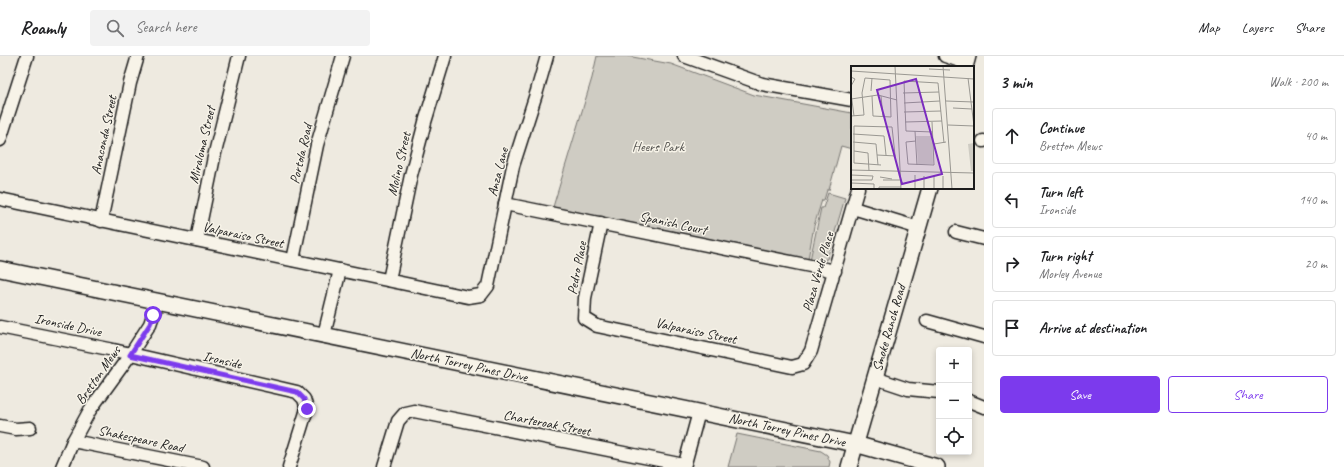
<!DOCTYPE html>
<meta charset="utf-8">
<style>
:root{--surface:#fff;--page:#f2f2f2;--text:#202124;--muted:#757577;--line:#e0e0e0;--accent:#7c3aed}
body{margin:0;font-family:Caveat,sans-serif;background:var(--page);color:var(--text)}
.controls{position:absolute;right:12px;bottom:12px;display:grid;overflow:hidden;border-radius:4px;box-shadow:0 2px 6px #0003}
.controls button{width:36px;height:36px;display:grid;place-items:center;padding:0;border:0;border-bottom:1px solid var(--line);background:var(--surface);color:var(--text);font:20px sans-serif}
.stop{position:absolute;width:12px;height:12px;margin:-9px;border:3px solid #7c3aed;border-radius:50%;background:#fff}
.stop.end{background:#7c3aed;border-color:#fff;box-shadow:0 1px 4px #0008}
.list{margin:0;padding:0;list-style:none}
h2{display:flex;justify-content:space-between;align-items:center;height:52px;margin:0;padding:0 16px;font-size:17px}
h2 small{font-size:13px;font-weight:400;color:var(--muted)}
.list li{display:grid;grid-template-columns:26px 1fr auto;gap:12px;align-items:center;box-sizing:border-box;height:56px;margin:0 8px 8px;padding:0 8px;border:1px solid var(--line);border-radius:4px}
.list b{display:block;font-size:15px;white-space:nowrap}
.list p{margin:0;font-size:13px;white-space:nowrap;color:var(--muted)}
.list em{font-size:13px;font-style:normal;color:var(--muted)}
.actions{display:flex;gap:8px;padding:12px 16px}
.actions a{flex:1;padding:9px 0;border:1px solid var(--accent);border-radius:4px;text-align:center;font-size:14px;color:var(--accent)}
.actions .main{background:var(--accent);color:#fff}
.icon{flex:none;width:22px;height:22px;fill:none;stroke:currentColor;stroke-width:2;stroke-linecap:round;stroke-linejoin:round}
.map{position:relative;flex:none;width:984px;height:411px;overflow:hidden}
header{display:flex;align-items:center;gap:24px;box-sizing:border-box;height:56px;padding:0 20px;background:var(--surface);border-bottom:1px solid var(--line)}
header strong{font-size:19px}
nav{display:flex;gap:22px;margin-inline-start:auto;font-size:14px}
.search{width:280px;height:36px;background:var(--page);display:flex;align-items:center;gap:10px;box-sizing:border-box;padding:0 14px;border-radius:4px;color:var(--muted);font-size:15px}
main{display:flex}
aside{flex:1;background:var(--surface)}
.map>svg:first-child{display:block}
</style>
<header>
<strong>Roamly</strong>
<div class="search"><svg class="icon" aria-label="search" viewBox="0 0 24 24"><circle cx="10" cy="10" r="6"/><path d="M15 15l6 6"/></svg>Search here</div>
<nav><a>Map</a><a>Layers</a><a>Share</a></nav>
</header>
<main>
<div class="map">
<svg width="984" height="411" viewBox="0 0 984 411">
<rect width="100%" height="100%" fill="#eeeae0"/>
<filter id="ink" filterUnits="userSpaceOnUse"><feTurbulence type="fractalNoise" baseFrequency=".025" numOctaves="2"/><feDisplacementMap in="SourceGraphic" scale="8" xChannelSelector="R" yChannelSelector="G"/><feConvolveMatrix kernelMatrix="1 2 1 2 8 2 1 2 1" color-interpolation-filters="sRGB"/></filter>
<g filter="url(#ink)">
<g fill="#cfccc3" stroke="#767470">
<polygon points="597,0 627,0 671,8 754,39 852,57 852,93 841,90 829,134 827,134 824,144 822,144 814,170 808,203 553,151 592,22"/>
<polygon points="828,137 845,142 827,203 815,205 810,204 821,152 823,152"/>
<polygon points="737,378 821,395 827,399 830,406 829,411 728,411"/>
</g>
<g fill="none" stroke-linecap="round" stroke-linejoin="round">
<g stroke="#1c1c1c" stroke-width="15">
<g id="minor">
<polyline points="684,0 762,28 852,44"/>
<polyline points="945,0 966,7"/>
<polyline points="0,84 27,0"/>
<polyline points="983,85 984,85"/>
<polyline points="0,143 468,241 481,239 488,230 513,110 537,35 547,0"/>
<polyline points="505,148 835,215"/>
<polyline points="853,152 919,172"/>
<polyline points="101,165 130,27 138,0"/>
<polyline points="601,167 585,242 584,262 597,270 792,311 803,308 811,295 858,132"/>
<polyline points="956,176 984,183"/>
<polyline points="197,184 214,101 239,0"/>
<polyline points="293,204 317,89 343,0"/>
<polyline points="389,224 411,119 425,66 445,0"/>
<polyline points="927,265 984,281"/>
<polyline points="0,271 109,293 297,336 304,343 307,353 289,411"/>
<polyline points="324,279 340,214"/>
<polyline points="875,322 908,333 939,336"/>
<polyline points="969,345 984,351"/>
<polyline points="0,370 16,373 30,372"/>
<polyline points="73,385 203,411"/>
<polyline points="62,411 73,385 90,354 130,299 150,268 158,245"/>
<polyline points="384,411 398,365 405,357 414,355 684,409"/>
<polyline points="684,411 699,356"/>
</g>
</g>
<g stroke="#1c1c1c" stroke-width="18">
<g id="major">
<polyline points="965,11 968,0"/>
<polyline points="0,213 855,388 937,411"/>
<polyline points="849,411 930,132"/>
</g>
</g>
<use href="#minor" stroke="#f7f3e8" stroke-width="12"/>
<use href="#major" stroke="#f7f3e8" stroke-width="15"/>
</g>
</g>
<g fill="none" stroke-linecap="round" stroke-linejoin="round" filter="url(#ink)">
<polyline stroke="#7c3aed" stroke-width="5" points="153,259 150,268 130,299 297,336 304,343 307,353"/>
</g>
<g text-anchor="middle" dominant-baseline="central" stroke-width="3" stroke-linejoin="round" paint-order="stroke">
<g font-size="14" fill="#1c1c1c" stroke="#f7f3e8">
<text transform="translate(104 79) rotate(-78)">Anaconda Street</text>
<text transform="translate(202 89) rotate(-77)">Miraloma Street</text>
<text transform="translate(301 98) rotate(-77)">Portola Road</text>
<text transform="translate(399 108) rotate(-77)">Molino Street</text>
<text transform="translate(498 116) rotate(-76)">Anza Lane</text>
<text transform="translate(673 167) rotate(12)">Spanish Court</text>
<text transform="translate(243 179) rotate(12)">Valparaiso Street</text>
<text transform="translate(577 212) rotate(-79)">Pedro Place</text>
<text transform="translate(818 216) rotate(-74)">Plaza Verde Place</text>
<text transform="translate(68 269) rotate(12)">Ironside Drive</text>
<text transform="translate(889 272) rotate(-74)">Smoke Ranch Road</text>
<text transform="translate(696 275) rotate(12)">Valparaiso Street</text>
<text transform="translate(222 304) rotate(13)">Ironside</text>
<text transform="translate(469 309) rotate(12)">North Torrey Pines Drive</text>
<text transform="translate(98 319) rotate(-55)">Bretton Mews</text>
<text transform="translate(547 367) rotate(11)">Charteroak Street</text>
<text transform="translate(787 374) rotate(12)">North Torrey Pines Drive</text>
<text transform="translate(141 383) rotate(12)">Shakespeare Road</text>
</g>
<g font-size="14" fill="#52514e" stroke="#f7f3e8">
<text x="658" y="90">Heers Park</text>
</g>
</g>
<g transform="translate(851 10)">
<rect width="123" height="123" fill="#eeeae0"/>
<path d="M 65,70 L 81,70 L 82,98 L 67,98 ZM 123,77 L 123,105 L 120,105 L 117,78 Z" fill="#cfccc3"/>
<path fill="none" stroke="#9a9892" stroke-width="1" d="M 23,0 L 37,0M 44,0 L 50,123M 92,0 L 101,123M 78,3 L 99,4M 0,5 L 123,13M 0,11 L 4,13 L 0,20M 117,12 L 123,60M 20,25 L 21,12M 0,27 L 3,50M 52,27 L 88,26M 30,30 L 32,51M 0,33 L 27,29 L 46,34M 95,35 L 123,36M 53,37 L 89,35M 102,42 L 121,43M 53,46 L 90,45M 0,50 L 13,49 L 11,27 L 14,12 L 39,14 L 40,51 L 22,50 L 21,30M 54,56 L 91,55M 97,59 L 123,60M 64,65 L 66,99M 82,66 L 55,65 L 53,15 L 87,17 L 93,77M 2,68 L 33,70 L 35,89M 65,75 L 55,76 L 57,98 L 83,99 L 81,56M 2,76 L 25,78 L 27,99M 83,78 L 95,76M 3,85 L 17,87 L 18,105M 26,89 L 45,90M 30,99 L 3,97 L 3,60 L 41,61 L 44,89M 0,104 L 123,107M 0,109 L 22,110 L 21,114 L 0,114M 29,111 L 41,113M 32,114 L 50,114M 0,117 L 23,118 L 23,123M 28,123 L 28,121 L 50,121M 64,123 L 64,109M 73,123 L 73,110M 83,123 L 83,110M 92,123 L 92,110"/>
<path fill="#7b2cbf" fill-opacity="0.15" stroke="#7b2cbf" stroke-width="2" d="M 65,13 L 91,108 L 51,118 L 26,24 Z"/>
<rect width="123" height="123" fill="none" stroke="#1c1c1c" stroke-width="2"/>
</g>
</svg>
<div class="controls">
<button>+</button>
<button>−</button>
<button><svg class="icon" aria-label="locate" viewBox="0 0 24 24"><circle cx="12" cy="12" r="6"/><path d="M12 2v4M12 18v4M2 12h4M18 12h4"/></svg></button>
</div>
<div class="stop" style="left:153px;top:259px"></div>
<div class="stop end" style="left:307px;top:353px"></div>
</div>
<aside>
<h2>3 min<small>Walk · 200 m</small></h2>
<ul class="list">
<li><svg class="icon" aria-label="ahead" viewBox="0 0 24 24"><path d="M12 20V5M6 11l6-6 6 6"/></svg><div><b>Continue</b><p>Bretton Mews</p></div><em>40 m</em></li>
<li><svg class="icon" aria-label="left" viewBox="0 0 24 24"><path d="M17 20v-9H6M10 6l-5 5 5 5"/></svg><div><b>Turn left</b><p>Ironside</p></div><em>140 m</em></li>
<li><svg class="icon" aria-label="right" viewBox="0 0 24 24"><path d="M7 20v-9h11M14 6l5 5-5 5"/></svg><div><b>Turn right</b><p>Morley Avenue</p></div><em>20 m</em></li>
<li><svg class="icon" aria-label="arrive" viewBox="0 0 24 24"><path d="M6 21V4h12l-3 4 3 4H6"/></svg><div><b>Arrive at destination</b></div></li>
</ul>
<div class="actions"><a class="main">Save</a><a>Share</a></div>
</aside>
</main>
